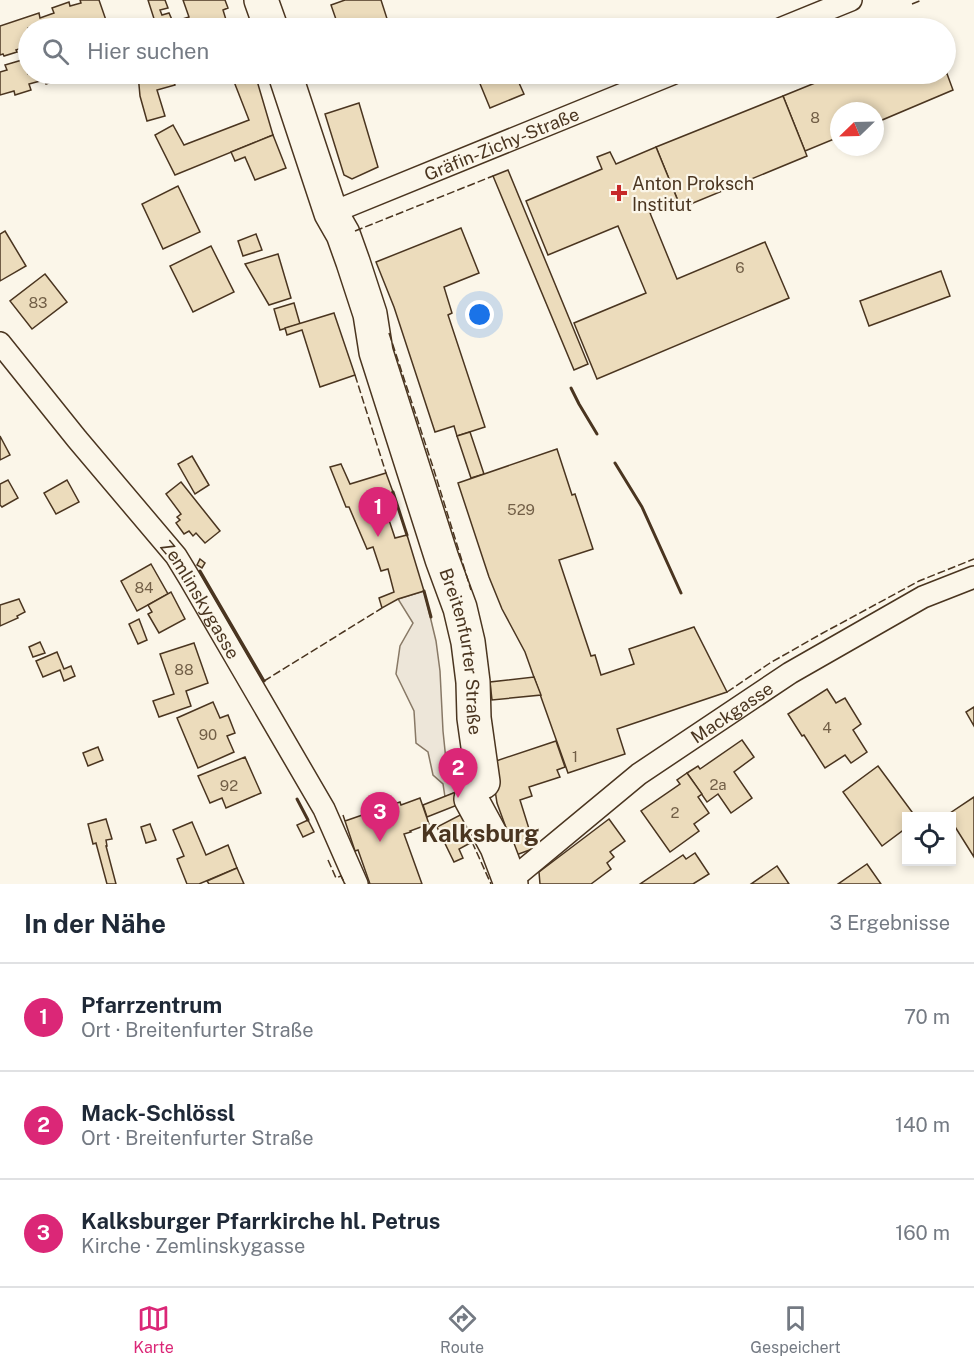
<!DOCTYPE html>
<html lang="de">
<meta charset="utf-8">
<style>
:root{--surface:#fff;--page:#f2f2f3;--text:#1f2937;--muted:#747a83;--line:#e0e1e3;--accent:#db2777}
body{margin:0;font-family:"Public Sans",sans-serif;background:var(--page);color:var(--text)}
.controls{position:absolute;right:18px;bottom:18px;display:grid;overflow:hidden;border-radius:0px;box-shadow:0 3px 9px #0003}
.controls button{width:54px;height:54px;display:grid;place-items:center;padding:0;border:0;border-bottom:2px solid var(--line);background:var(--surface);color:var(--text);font:30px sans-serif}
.compass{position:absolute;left:830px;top:102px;width:54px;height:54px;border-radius:50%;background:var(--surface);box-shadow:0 3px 9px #0003;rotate:247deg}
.you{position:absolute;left:480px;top:315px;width:21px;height:21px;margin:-15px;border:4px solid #fff;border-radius:50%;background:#1a73e8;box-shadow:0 0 0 9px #1a73e833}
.badge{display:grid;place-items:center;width:39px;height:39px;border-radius:50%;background:var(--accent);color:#fff;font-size:20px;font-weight:700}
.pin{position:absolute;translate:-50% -50px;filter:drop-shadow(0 2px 3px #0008)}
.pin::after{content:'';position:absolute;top:32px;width:21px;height:18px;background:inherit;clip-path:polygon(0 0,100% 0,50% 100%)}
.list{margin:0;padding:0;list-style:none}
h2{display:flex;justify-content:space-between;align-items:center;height:78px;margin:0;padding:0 24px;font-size:26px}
h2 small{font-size:20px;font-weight:400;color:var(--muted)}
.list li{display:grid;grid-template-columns:39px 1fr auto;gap:18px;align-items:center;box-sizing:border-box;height:108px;padding:0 24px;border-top:2px solid var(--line)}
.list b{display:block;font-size:22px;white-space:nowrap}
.list p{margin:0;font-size:20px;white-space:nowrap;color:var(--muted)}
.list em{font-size:20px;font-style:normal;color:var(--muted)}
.icon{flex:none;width:33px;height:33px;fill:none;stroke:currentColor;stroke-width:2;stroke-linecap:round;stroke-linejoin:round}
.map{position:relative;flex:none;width:974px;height:884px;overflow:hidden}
.search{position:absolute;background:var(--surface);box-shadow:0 3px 9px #0003;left:18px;right:18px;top:18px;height:66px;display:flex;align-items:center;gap:15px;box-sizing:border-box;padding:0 21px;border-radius:33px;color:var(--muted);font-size:22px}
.sheet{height:402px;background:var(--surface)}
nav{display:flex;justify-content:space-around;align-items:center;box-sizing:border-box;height:84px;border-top:2px solid var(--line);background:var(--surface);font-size:16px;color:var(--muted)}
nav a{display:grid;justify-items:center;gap:3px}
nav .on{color:var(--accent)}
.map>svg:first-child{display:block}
</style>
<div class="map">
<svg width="974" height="884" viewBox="0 0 974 884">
<rect width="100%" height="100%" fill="#fbf6e9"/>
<polygon fill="#ede6d9" stroke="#887966" stroke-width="1.5" points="424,591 436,641 440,671 443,731 446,760 456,792 445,797 443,784 433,775 428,752 416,743 414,711 396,674 400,646 413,623 398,599"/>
<g fill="#ecdcbc" stroke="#4a3520" stroke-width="1.5">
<polygon points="80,0 99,0 108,26 101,28 91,28 90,26 82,28 28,28 28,46 16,50 17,52 4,56 3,54 0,55 0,26 39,13 40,18 54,13 52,8 69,2 70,6 81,3"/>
<polygon points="148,0 165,0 168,8 160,10 162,15 169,13 173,22 189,17 183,0 225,0 228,8 223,10 227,23 212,28 157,28"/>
<polygon points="345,0 381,0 390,28 339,28 331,5"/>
<polygon points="22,60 23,64 28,62 28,74 70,74 59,77 60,79 46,84 44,80 29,84 31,90 15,95 14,91 0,95 0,72 7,70 5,65"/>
<polygon points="946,71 953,90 875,123 875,111 839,111 839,137 805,151 783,96 837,74 946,74"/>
<polygon points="138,74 172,74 175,85 157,90 165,116 147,121 140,96"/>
<polygon points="231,74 255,74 273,135 175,175 155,135 173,125 184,145 249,120"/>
<polygon points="476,74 515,74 524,94 490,108"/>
<polygon points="783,96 807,156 681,208 656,147"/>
<polygon points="359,103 378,167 352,179 344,175 325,114"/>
<polygon points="273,135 286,168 255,180 245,157 235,161 231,152"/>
<polygon points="656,147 678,201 650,213 677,279 765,242 789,298 597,379 574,323 646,293 618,226 548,255 526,201 602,169 597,157 610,152 616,164"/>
<polygon points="508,170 588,364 574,370 493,176"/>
<polygon points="178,186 200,232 163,249 142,204"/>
<polygon points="461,228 479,273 444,287 452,313 448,315 485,427 457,436 454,426 435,432 394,307 376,262"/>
<polygon points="5,231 26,266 0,281 0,234"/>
<polygon points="256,234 262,250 243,256 238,241"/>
<polygon points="211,246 234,292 193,312 170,266"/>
<polygon points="278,254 291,298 269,305 245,264"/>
<polygon points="941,271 950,296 869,326 860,301"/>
<polygon points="45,274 67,302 32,329 10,301"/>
<polygon points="294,303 300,324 280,330 274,309"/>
<polygon points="334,313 355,375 320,387 302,330 287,335 285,328"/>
<polygon points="470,432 484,474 471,478 457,436"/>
<polygon points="0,436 10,455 0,460"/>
<polygon points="557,449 572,495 575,494 593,549 559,560 591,656 595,655 601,675 634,664 629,649 694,627 727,692 617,729 625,754 568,773 525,652 502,609 489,577 458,483"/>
<polygon points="192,456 209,485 195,494 178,464"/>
<polygon points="341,464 350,484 386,473 393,492 381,496 395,538 407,535 424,591 398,599 382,608 379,598 394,592 388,569 381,571 373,547 367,549 349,507 346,507 330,467"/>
<polygon points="8,480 18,498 2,507 0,505 0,484"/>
<polygon points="67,480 79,502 56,514 44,493"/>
<polygon points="181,482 220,531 205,543 196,533 193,536 189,531 184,534 176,523 180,520 177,517 181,514 166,494"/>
<polygon points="200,559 205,563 202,568 197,565"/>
<polygon points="151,564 168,594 137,611 121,581"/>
<polygon points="171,592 185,619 159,633 148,614 152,612 148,605"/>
<polygon points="19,599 25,612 17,616 18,618 0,626 0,605"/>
<polygon points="139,619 147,640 138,644 129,624"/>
<polygon points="40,642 45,653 33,657 29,647"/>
<polygon points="194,643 208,683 186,691 191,706 159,717 153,701 174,694 160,654"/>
<polygon points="57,652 64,669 71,666 75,676 64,681 60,670 43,677 36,661"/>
<polygon points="534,677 541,695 492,700 490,682"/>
<polygon points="827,689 836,703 845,698 861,724 853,730 867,752 851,763 845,755 825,768 804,735 802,736 788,714"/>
<polygon points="213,702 220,718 228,715 235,733 227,736 234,752 198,768 177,718"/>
<polygon points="974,707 974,726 966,712"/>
<polygon points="742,740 754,757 734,772 752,798 731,813 718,794 707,802 687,773 698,766 700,769"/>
<polygon points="556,741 565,767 557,770 560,777 529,787 532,796 520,800 535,848 516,855 497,803 495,790 427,817 423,805 494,777 493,762"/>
<polygon points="98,747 103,760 88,766 83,753"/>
<polygon points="245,757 261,793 226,808 222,798 210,803 198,776"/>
<polygon points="878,766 915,816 906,816 906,828 882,846 843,792"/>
<polygon points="687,773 702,794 698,797 709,813 694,824 699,831 670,852 641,811 680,784 677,780"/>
<polygon points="974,797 974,857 952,822 952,816 947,815"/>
<polygon points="420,798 429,824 410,831 411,832 404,834 422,884 370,884 358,850 355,851 345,821 400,802 401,805"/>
<polygon points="464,813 472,842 459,849 463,858 454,862 437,827"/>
<polygon points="106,819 112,839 106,840 107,846 106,846 116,884 107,884 96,843 93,844 88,824"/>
<polygon points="609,819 625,841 610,852 614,857 607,863 611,869 591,884 540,884 539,872"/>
<polygon points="308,820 314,832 303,837 297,825"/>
<polygon points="192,822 206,855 228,845 237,868 199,884 187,884 177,859 184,856 173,830"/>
<polygon points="150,824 156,840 146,843 141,827"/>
<polygon points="695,853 709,874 693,884 640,884 683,855 686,859"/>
<polygon points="867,864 881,884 838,884"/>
<polygon points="777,866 789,884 751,884"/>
<polygon points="237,868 244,884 209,884 207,881"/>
</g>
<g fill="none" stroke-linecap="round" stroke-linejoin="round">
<g stroke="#4a3520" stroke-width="24">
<g id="street">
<polyline points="782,28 851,0"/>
<path id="s1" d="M 331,213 L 672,74"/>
<path id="s2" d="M 0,343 L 77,439 L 176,556 L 190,579 L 324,809 L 357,884"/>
<path id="s3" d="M 510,881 L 639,774 L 790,673 L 923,597 L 974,577"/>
</g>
</g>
<g stroke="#4a3520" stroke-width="36">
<g id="primary">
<polyline points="261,0 271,28"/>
<path id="s4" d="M 285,74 L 331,213 L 343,234 L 353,262 L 370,314 L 376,352 L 442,559 L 460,608 L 468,642 L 473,682 L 474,718 L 483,782"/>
<polyline points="471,799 497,847 511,884"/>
</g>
</g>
<use href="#street" stroke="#fbf6e9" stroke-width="21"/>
<use href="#primary" stroke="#fbf6e9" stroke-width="33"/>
<g stroke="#4a3520" stroke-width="1.5" stroke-dasharray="8 3" stroke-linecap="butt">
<polyline points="912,4 922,0"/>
<polyline points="355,231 493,176"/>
<polyline points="389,333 433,467 471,590"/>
<polyline points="355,375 386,473"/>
<polyline points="264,681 382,608"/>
<polyline points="727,692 770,663 821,634 919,581 974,559"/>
<polyline points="343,815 345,821"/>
<polyline points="472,842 491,884"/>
<polyline points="328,860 336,878 341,876 345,884"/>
</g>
<g stroke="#4a3520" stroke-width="3">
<polyline points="571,388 579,404 597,434"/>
<polyline points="615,463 642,507 681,593"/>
<polyline points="393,492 407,535"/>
<polyline points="200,571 264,681"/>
<polyline points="424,591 431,617"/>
<polyline points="297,799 308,820"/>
</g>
</g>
<path fill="#c62828" stroke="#fbf6e9" stroke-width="2" d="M616 184h6v6h6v6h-6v6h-6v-6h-6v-6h6z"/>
<g text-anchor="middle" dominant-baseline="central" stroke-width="4.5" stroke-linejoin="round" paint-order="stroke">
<g font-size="15" fill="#725f47">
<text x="815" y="117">8</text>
<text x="740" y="267">6</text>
<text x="38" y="302">83</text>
<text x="521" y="509">529</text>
<text x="144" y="587">84</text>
<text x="184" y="669">88</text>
<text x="827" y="727">4</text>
<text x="208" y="734">90</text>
<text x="575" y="756">1</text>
<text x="718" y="784">2a</text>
<text x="229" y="785">92</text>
<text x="675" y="812">2</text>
</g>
<g font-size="18" fill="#4a3520" stroke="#fbf6e9">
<text stroke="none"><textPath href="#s1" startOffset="184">Gräfin-Zichy-Straße</textPath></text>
<text stroke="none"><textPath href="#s2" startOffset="326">Zemlinskygasse</textPath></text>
<text stroke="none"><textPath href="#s4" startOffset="606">Breitenfurter Straße</textPath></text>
<text stroke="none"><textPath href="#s3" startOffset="279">Mackgasse</textPath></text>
</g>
<g font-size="18" fill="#4a3520" stroke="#fbf6e9" text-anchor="start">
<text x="632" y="183">Anton Proksch<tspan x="632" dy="21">Institut</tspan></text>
</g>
<g font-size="24" font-weight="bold" fill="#4a3520" stroke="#fbf6e9">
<text x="480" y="833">Kalksburg</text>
</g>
</g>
</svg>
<div class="controls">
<button><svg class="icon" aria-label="locate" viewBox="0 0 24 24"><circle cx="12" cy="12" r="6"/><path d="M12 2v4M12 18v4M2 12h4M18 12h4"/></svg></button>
</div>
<svg class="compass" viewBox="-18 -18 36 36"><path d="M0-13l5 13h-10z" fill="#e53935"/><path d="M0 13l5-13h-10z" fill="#747a83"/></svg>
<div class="you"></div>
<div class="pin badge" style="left:378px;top:537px">1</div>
<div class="pin badge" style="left:458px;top:798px">2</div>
<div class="pin badge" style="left:380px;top:842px">3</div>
<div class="search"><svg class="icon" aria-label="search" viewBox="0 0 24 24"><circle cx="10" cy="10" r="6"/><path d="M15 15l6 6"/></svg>Hier suchen</div>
</div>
<section class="sheet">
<h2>In der Nähe<small>3 Ergebnisse</small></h2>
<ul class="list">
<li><span class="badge">1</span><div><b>Pfarrzentrum</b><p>Ort · Breitenfurter Straße</p></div><em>70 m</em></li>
<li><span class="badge">2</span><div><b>Mack-Schlössl</b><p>Ort · Breitenfurter Straße</p></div><em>140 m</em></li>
<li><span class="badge">3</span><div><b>Kalksburger Pfarrkirche hl. Petrus</b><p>Kirche · Zemlinskygasse</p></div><em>160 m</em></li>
</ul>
</section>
<nav>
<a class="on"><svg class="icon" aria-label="map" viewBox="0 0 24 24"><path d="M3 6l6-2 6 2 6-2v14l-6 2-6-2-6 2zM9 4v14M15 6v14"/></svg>Karte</a>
<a><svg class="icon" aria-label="directions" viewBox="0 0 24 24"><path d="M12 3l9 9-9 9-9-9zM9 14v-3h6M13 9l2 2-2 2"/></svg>Route</a>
<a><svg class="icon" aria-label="saved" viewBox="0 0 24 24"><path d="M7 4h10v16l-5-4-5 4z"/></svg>Gespeichert</a>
</nav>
